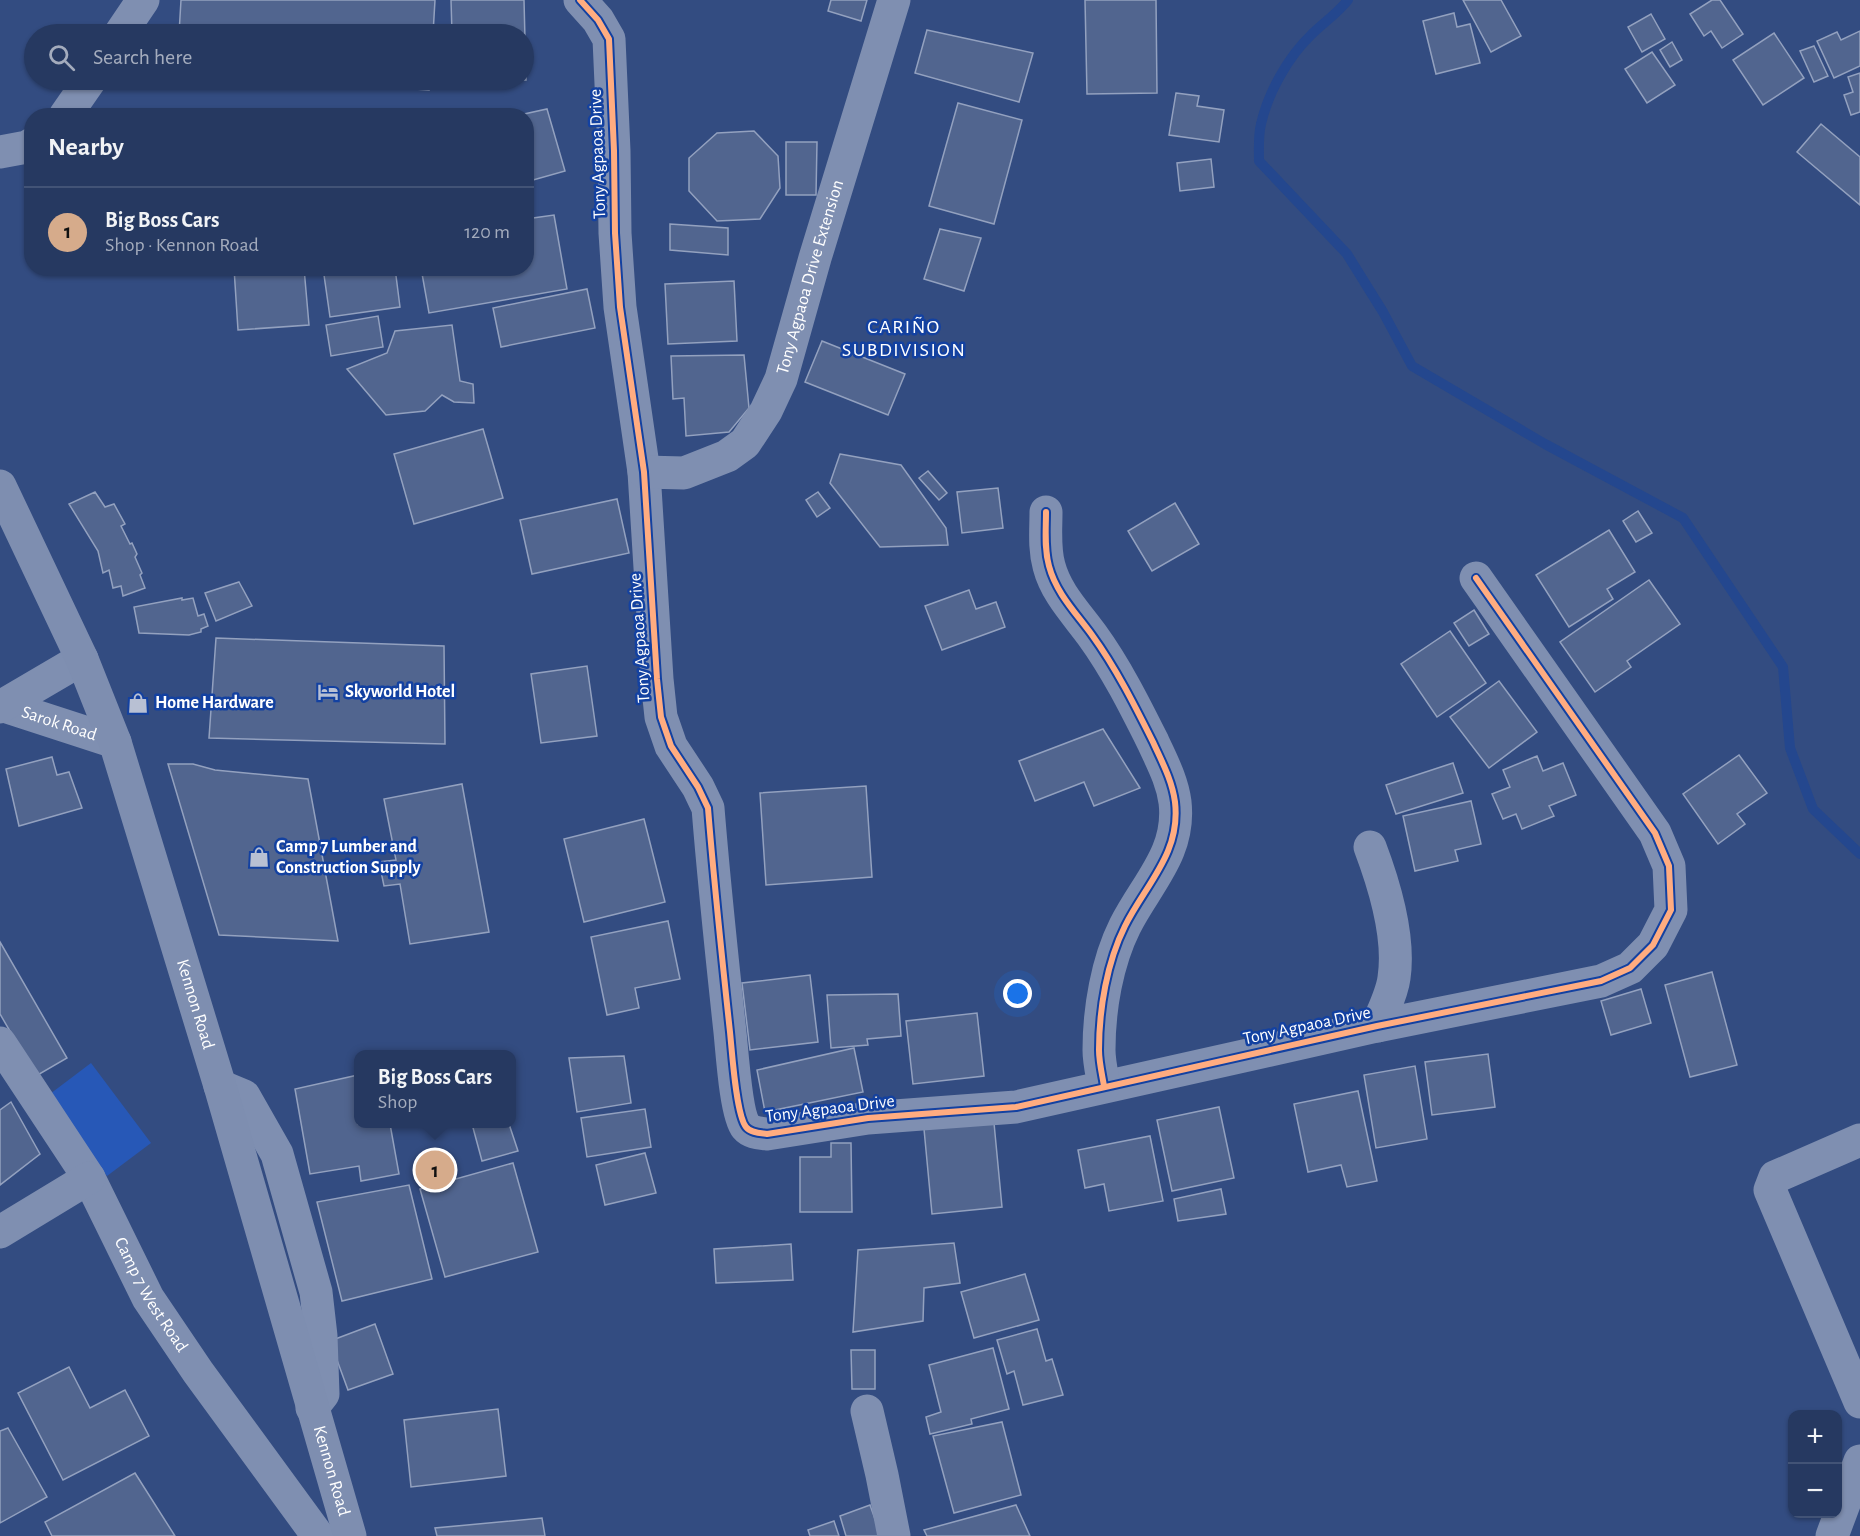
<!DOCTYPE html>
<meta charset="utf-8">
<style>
:root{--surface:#263961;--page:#2e4067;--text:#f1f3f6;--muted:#a4acbd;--line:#425376;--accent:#d6ab8b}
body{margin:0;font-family:"Alegreya Sans",sans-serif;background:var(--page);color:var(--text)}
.controls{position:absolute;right:18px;bottom:18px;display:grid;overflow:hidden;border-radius:12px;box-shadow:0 2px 4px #0004}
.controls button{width:54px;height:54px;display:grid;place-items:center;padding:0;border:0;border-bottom:2px solid var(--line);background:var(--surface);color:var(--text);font:30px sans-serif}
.you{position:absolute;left:1018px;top:994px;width:21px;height:21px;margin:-15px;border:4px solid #fff;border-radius:50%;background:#1a73e8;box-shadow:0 0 0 9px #1a73e833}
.badge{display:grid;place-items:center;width:39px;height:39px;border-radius:50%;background:var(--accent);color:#111;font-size:20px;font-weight:700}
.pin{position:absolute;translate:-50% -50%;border:3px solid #fff;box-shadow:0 2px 6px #0006}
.popup{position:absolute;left:354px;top:1050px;width:162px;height:78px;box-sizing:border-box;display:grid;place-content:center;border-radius:12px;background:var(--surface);filter:drop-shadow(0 2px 4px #0005);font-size:20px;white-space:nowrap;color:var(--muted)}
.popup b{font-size:22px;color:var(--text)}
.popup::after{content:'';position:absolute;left:50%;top:100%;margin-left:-12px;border:12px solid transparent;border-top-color:var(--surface)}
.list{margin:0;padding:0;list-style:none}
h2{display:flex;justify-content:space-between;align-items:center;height:78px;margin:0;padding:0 24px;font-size:26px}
h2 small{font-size:20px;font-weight:400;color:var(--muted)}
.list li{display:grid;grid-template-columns:39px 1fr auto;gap:18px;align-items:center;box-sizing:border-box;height:90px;padding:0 24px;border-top:2px solid var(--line)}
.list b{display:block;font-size:22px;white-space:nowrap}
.list p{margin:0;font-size:20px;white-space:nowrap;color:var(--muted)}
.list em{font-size:20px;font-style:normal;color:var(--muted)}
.icon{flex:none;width:33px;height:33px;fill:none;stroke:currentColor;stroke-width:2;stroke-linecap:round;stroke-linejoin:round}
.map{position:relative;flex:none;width:1860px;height:1536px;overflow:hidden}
.search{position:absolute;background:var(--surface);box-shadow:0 2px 4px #0004;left:24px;top:24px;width:510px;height:66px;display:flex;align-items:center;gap:15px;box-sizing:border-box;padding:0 21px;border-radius:33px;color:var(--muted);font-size:22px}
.panel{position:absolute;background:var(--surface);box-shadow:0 2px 4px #0004;left:24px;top:108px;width:510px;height:168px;border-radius:24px}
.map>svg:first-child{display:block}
</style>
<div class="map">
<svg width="1860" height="1536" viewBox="0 0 1860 1536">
<rect width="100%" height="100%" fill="#334c81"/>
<polygon fill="#2758b7" points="91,1063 151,1143 107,1176 46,1097"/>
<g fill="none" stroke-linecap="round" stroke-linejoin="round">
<path stroke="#24478e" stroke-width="10" d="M 1348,0 C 1337,14 1323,23 1311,35 C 1288,57 1268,93 1261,124 C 1258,136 1259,150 1259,161 L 1347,254 L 1383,312 L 1412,366 L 1545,444 L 1683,518 L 1783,667 L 1790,748 L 1813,809 L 1860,854"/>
</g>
<g fill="#51658f" stroke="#93a1bf" stroke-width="1.5">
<polygon points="181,0 435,0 433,34 179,34"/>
<polygon points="451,0 524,0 526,80 454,82 454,80 524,80 524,34 452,34"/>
<polygon points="831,0 867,0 861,21 828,11"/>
<polygon points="1085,0 1156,0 1157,93 1087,94"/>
<polygon points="1463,0 1501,0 1521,36 1491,52"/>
<polygon points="1712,0 1720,0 1743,34 1722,48 1711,31 1704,36 1690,14"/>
<polygon points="1454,13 1457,27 1470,24 1480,63 1436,74 1423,21"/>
<polygon points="1651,14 1665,39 1642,52 1628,27"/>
<polygon points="927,30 1033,53 1019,102 915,73"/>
<polygon points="1860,31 1860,66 1834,78 1817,41 1837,32 1841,40"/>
<polygon points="1774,33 1804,78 1763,105 1733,60"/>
<polygon points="1672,42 1682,60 1670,67 1660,50"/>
<polygon points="1814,46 1828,76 1814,82 1800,51"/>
<polygon points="1652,52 1675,85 1647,103 1625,69"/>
<polygon points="1860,73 1860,112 1851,115 1844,95 1853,92 1848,77"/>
<polygon points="271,80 429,80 429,90"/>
<polygon points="1176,93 1199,96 1197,106 1224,110 1219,142 1169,135"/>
<polygon points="958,103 1022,120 994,224 929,206"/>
<polygon points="547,109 565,171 526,182 526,116 515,116"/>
<polygon points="1821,124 1860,157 1860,205 1797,152"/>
<polygon points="754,131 778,156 780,188 760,219 717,221 689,191 689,158 717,133"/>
<polygon points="786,142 817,142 816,195 786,195"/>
<polygon points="1211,159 1214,187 1180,191 1177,163"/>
<polygon points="554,215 567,289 429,313 421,268 526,268 526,219"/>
<polygon points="670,224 728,228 728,255 670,250"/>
<polygon points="940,229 981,238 964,291 924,279"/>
<polygon points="234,268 304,268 309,325 238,330"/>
<polygon points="323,268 395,268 400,307 330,317"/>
<polygon points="734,281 737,341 668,344 665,284"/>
<polygon points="587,289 595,328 501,347 493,308"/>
<polygon points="378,316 383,347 331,356 326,325"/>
<polygon points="452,325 460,381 473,384 474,403 454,402 442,395 425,411 386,415 347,369 387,353 395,331"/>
<polygon points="822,341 905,374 888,415 805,382"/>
<polygon points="744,355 749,408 729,432 686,436 684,398 673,399 671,356"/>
<polygon points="483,429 503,498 414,524 394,454"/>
<polygon points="840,454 901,465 946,528 948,545 880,547 830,483"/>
<polygon points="928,471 947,493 939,500 919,478"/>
<polygon points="998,488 1003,528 962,533 957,492"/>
<polygon points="95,492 105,507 114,504 125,524 121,526 130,544 132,543 137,554 135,557 142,573 140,575 145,588 123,596 121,586 113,588 109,570 103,573 98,551 69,504"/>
<polygon points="818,492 830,508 817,517 806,500"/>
<polygon points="617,499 629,553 532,574 520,520"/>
<polygon points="1175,503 1199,544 1152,571 1128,531"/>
<polygon points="1638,511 1652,533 1636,542 1623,521"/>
<polygon points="1609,530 1635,572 1607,589 1613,599 1569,627 1536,575"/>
<polygon points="1649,580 1680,624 1627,661 1631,667 1595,692 1560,642"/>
<polygon points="239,582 252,606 216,621 205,593"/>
<polygon points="969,590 976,609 996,602 1005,627 942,650 925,606"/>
<polygon points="182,598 182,600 193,598 198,616 204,614 208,626 201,629 201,632 189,635 139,633 134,607"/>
<polygon points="1474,610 1489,634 1469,646 1454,623"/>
<polygon points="1450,631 1486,683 1437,717 1401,664"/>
<polygon points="216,638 444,646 445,744 209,738"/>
<polygon points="587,666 597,736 541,743 531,674"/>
<polygon points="1499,681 1537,732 1489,768 1450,717"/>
<polygon points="1103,729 1140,788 1094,806 1084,782 1035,801 1019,761"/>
<polygon points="1739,755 1767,793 1737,814 1745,824 1718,844 1683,794"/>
<polygon points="1537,756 1543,771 1563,763 1576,795 1549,806 1554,816 1522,829 1516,814 1503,819 1492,794 1510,787 1503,770"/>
<polygon points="52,757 57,775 69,772 82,808 19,826 6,769"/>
<polygon points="1453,763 1463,793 1396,814 1386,785"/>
<polygon points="168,764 193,764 215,770 308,779 338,941 219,935"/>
<polygon points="462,784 489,932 410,944 400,884 384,886 379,862 396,860 384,799"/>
<polygon points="866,786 872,877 766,885 760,793"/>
<polygon points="1471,801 1481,844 1455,850 1458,861 1415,871 1403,816"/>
<polygon points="644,819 665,902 584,922 564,839"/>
<polygon points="668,921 680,979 635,988 639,1008 607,1015 591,937"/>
<polygon points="0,942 67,1058 36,1076 0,1014"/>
<polygon points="1712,972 1737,1065 1690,1077 1665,985"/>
<polygon points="810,975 818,1042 750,1050 742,983"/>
<polygon points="1641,989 1651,1023 1611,1035 1601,1001"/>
<polygon points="898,994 901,1036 867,1039 868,1045 831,1048 827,995"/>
<polygon points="977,1013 984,1076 913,1084 906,1021"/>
<polygon points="854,1048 863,1092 765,1112 757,1070"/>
<polygon points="1488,1054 1495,1107 1432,1115 1425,1062"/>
<polygon points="624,1056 631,1103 577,1112 569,1058"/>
<polygon points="1415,1066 1427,1139 1376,1148 1364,1075"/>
<polygon points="358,1075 358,1124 390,1124 399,1174 361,1181 359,1166 310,1174 295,1089"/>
<polygon points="1358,1091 1377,1181 1347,1187 1341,1165 1308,1172 1294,1104"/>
<polygon points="11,1102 40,1154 0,1185 0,1110"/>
<polygon points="1219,1107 1234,1178 1172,1191 1157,1120"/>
<polygon points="645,1109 651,1147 587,1157 581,1118"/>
<polygon points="994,1123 1002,1207 932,1214 924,1129"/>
<polygon points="472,1124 509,1124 518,1151 482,1161"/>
<polygon points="1150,1136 1163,1201 1109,1211 1104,1184 1085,1188 1078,1150"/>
<polygon points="831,1143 851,1143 852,1212 800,1212 800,1157 831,1157"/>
<polygon points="645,1153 656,1193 605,1205 596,1165"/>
<polygon points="513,1163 538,1252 445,1277 420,1189"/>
<polygon points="409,1185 432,1279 342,1301 317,1202"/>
<polygon points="1221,1189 1226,1214 1178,1221 1174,1199"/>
<polygon points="954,1243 960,1283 924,1288 923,1321 853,1332 858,1250"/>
<polygon points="791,1244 793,1280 716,1283 714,1249"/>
<polygon points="1025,1274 1039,1320 974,1338 961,1292"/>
<polygon points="375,1324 393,1374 348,1390 330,1341"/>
<polygon points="1037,1329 1046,1361 1052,1359 1063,1395 1023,1405 1014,1371 1007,1374 997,1340"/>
<polygon points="993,1348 1009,1409 971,1419 972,1424 930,1434 926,1417 941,1412 929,1365"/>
<polygon points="851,1350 875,1350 875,1389 852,1389"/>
<polygon points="69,1367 90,1408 125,1390 149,1436 63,1480 18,1393"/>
<polygon points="498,1409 506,1476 411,1487 404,1420"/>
<polygon points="1002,1422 1021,1495 954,1513 933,1436"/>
<polygon points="8,1428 47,1497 0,1523 0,1431"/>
<polygon points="135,1473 175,1536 52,1536 45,1522"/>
<polygon points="870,1505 881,1536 846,1536 840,1516"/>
<polygon points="1016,1505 1030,1536 927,1536 924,1530"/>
<polygon points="542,1518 545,1536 437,1536 435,1528"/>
<polygon points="834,1521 839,1536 810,1536 808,1530"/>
</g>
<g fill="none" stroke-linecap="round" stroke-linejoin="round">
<g stroke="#7f8fb1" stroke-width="33">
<path d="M 580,0 L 598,20 L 609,39 L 614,151 L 615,233 L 620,307 L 644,472 L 657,679 L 661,717 L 671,746 L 698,787 L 708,808 C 714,883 722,958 730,1032 C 732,1051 736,1115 746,1127 C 751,1133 760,1133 767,1134 L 868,1118 L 1016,1107 L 1377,1026 L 1601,981 L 1630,968 L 1653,945 L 1671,910 L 1669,866 L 1655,833 L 1476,578"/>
<polyline points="120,34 143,0"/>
<polyline points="65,116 90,80"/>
<polyline points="0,152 27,147 32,144"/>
<path id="s1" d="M 644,472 L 684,473 L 727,456 L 745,443 L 766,411 L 781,379 L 815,258 L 894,0"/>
<path d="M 1046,512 C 1046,530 1044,548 1049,566 C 1056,593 1076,613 1092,635 C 1116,668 1135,706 1153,742 C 1162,762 1172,780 1175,802 C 1181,853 1146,884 1125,926 C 1107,962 1099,1009 1099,1050 C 1099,1062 1102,1074 1104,1086"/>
<path id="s2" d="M 4,706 L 115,742"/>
<polyline points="0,707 82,659"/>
<path d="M 1370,847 C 1384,884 1400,938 1394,978 C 1392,994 1383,1011 1377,1026"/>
<path id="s3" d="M 0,1043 L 89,1178 L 148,1298 L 198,1372 L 318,1536"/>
<polyline points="220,1086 244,1096 277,1154 316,1292 321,1336 323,1394 312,1408"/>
<polyline points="1860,1140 1775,1177 1770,1190 1860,1402"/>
<polyline points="0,1232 89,1178"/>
<polyline points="867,1411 882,1475 894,1536"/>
<polyline points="1832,1536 1860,1461"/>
</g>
<path stroke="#7e8eb0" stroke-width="33" id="s4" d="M 0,486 L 82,659 L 115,742 L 220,1086 L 350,1536"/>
<g stroke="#1341a1" stroke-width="10">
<g id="cycleway">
<path d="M 580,0 L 598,20 L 609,39 L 614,151 L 615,233 L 620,307 L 644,472 L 657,679 L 661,717 L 671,746 L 698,787 L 708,808 C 714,883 722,958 730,1032 C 732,1051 736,1115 746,1127 C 751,1133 760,1133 767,1134 L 868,1118 L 1016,1107 L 1377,1026 L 1601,981 L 1630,968 L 1653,945 L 1671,910 L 1669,866 L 1655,833 L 1476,578"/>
<path d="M 1046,512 C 1046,530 1044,548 1049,566 C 1056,593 1076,613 1092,635 C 1116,668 1135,706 1153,742 C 1162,762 1172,780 1175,802 C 1181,853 1146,884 1125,926 C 1107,962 1099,1009 1099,1050 C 1099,1062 1102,1074 1104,1086"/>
</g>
</g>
<use href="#cycleway" stroke="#ffac80" stroke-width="6"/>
</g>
<defs>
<g id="hotel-bare" transform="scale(1.62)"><path d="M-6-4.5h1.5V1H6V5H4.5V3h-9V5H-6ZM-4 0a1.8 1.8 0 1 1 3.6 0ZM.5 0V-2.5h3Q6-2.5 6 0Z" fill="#b8c0d3" stroke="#1341a1" stroke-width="2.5" paint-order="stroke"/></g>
<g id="shop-bare" transform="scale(1.62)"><path d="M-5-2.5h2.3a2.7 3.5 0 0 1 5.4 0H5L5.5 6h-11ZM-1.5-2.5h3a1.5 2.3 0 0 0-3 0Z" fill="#b8c0d3" stroke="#1341a1" stroke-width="2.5" paint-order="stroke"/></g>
</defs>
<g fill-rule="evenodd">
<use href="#hotel-bare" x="328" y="692"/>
<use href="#shop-bare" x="138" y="703"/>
<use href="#shop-bare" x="259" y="857"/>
</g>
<g text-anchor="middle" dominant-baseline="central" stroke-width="5" stroke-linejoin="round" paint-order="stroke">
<g font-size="18" fill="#fff" stroke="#1341a1">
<text transform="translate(598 154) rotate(-92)">Tony Agpaoa Drive</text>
<text stroke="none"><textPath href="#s1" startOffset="288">Tony Agpaoa Drive Extension</textPath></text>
<text transform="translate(640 638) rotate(-94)">Tony Agpaoa Drive</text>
<text stroke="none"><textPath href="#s2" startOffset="58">Sarok Road</textPath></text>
<text stroke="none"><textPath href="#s4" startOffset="555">Kennon Road</textPath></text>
<text transform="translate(1307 1026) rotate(-12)">Tony Agpaoa Drive</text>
<text transform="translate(830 1109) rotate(-7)">Tony Agpaoa Drive</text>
<text stroke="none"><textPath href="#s3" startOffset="294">Camp 7 West Road</textPath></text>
<text stroke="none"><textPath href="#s4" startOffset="1041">Kennon Road</textPath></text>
</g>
<g font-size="18" font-weight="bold" fill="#fff" stroke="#1341a1" text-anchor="start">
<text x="345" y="692">Skyworld Hotel</text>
<text x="155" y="703">Home Hardware</text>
<text x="276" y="847">Camp 7 Lumber and<tspan x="276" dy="21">Construction Supply</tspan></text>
</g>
<g font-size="20" letter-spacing="1.5" fill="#fff" stroke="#1341a1">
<text x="904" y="327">CARIÑO<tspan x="904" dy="23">SUBDIVISION</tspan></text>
</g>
</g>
</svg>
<div class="controls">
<button>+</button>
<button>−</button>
</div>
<div class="you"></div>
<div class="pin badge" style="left:435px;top:1170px">1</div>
<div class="popup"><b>Big Boss Cars</b>Shop</div>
<div class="search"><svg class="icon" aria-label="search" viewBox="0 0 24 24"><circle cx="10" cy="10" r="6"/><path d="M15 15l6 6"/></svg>Search here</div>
<section class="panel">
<h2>Nearby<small></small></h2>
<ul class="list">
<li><span class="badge">1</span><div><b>Big Boss Cars</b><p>Shop · Kennon Road</p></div><em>120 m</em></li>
</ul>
</section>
</div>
